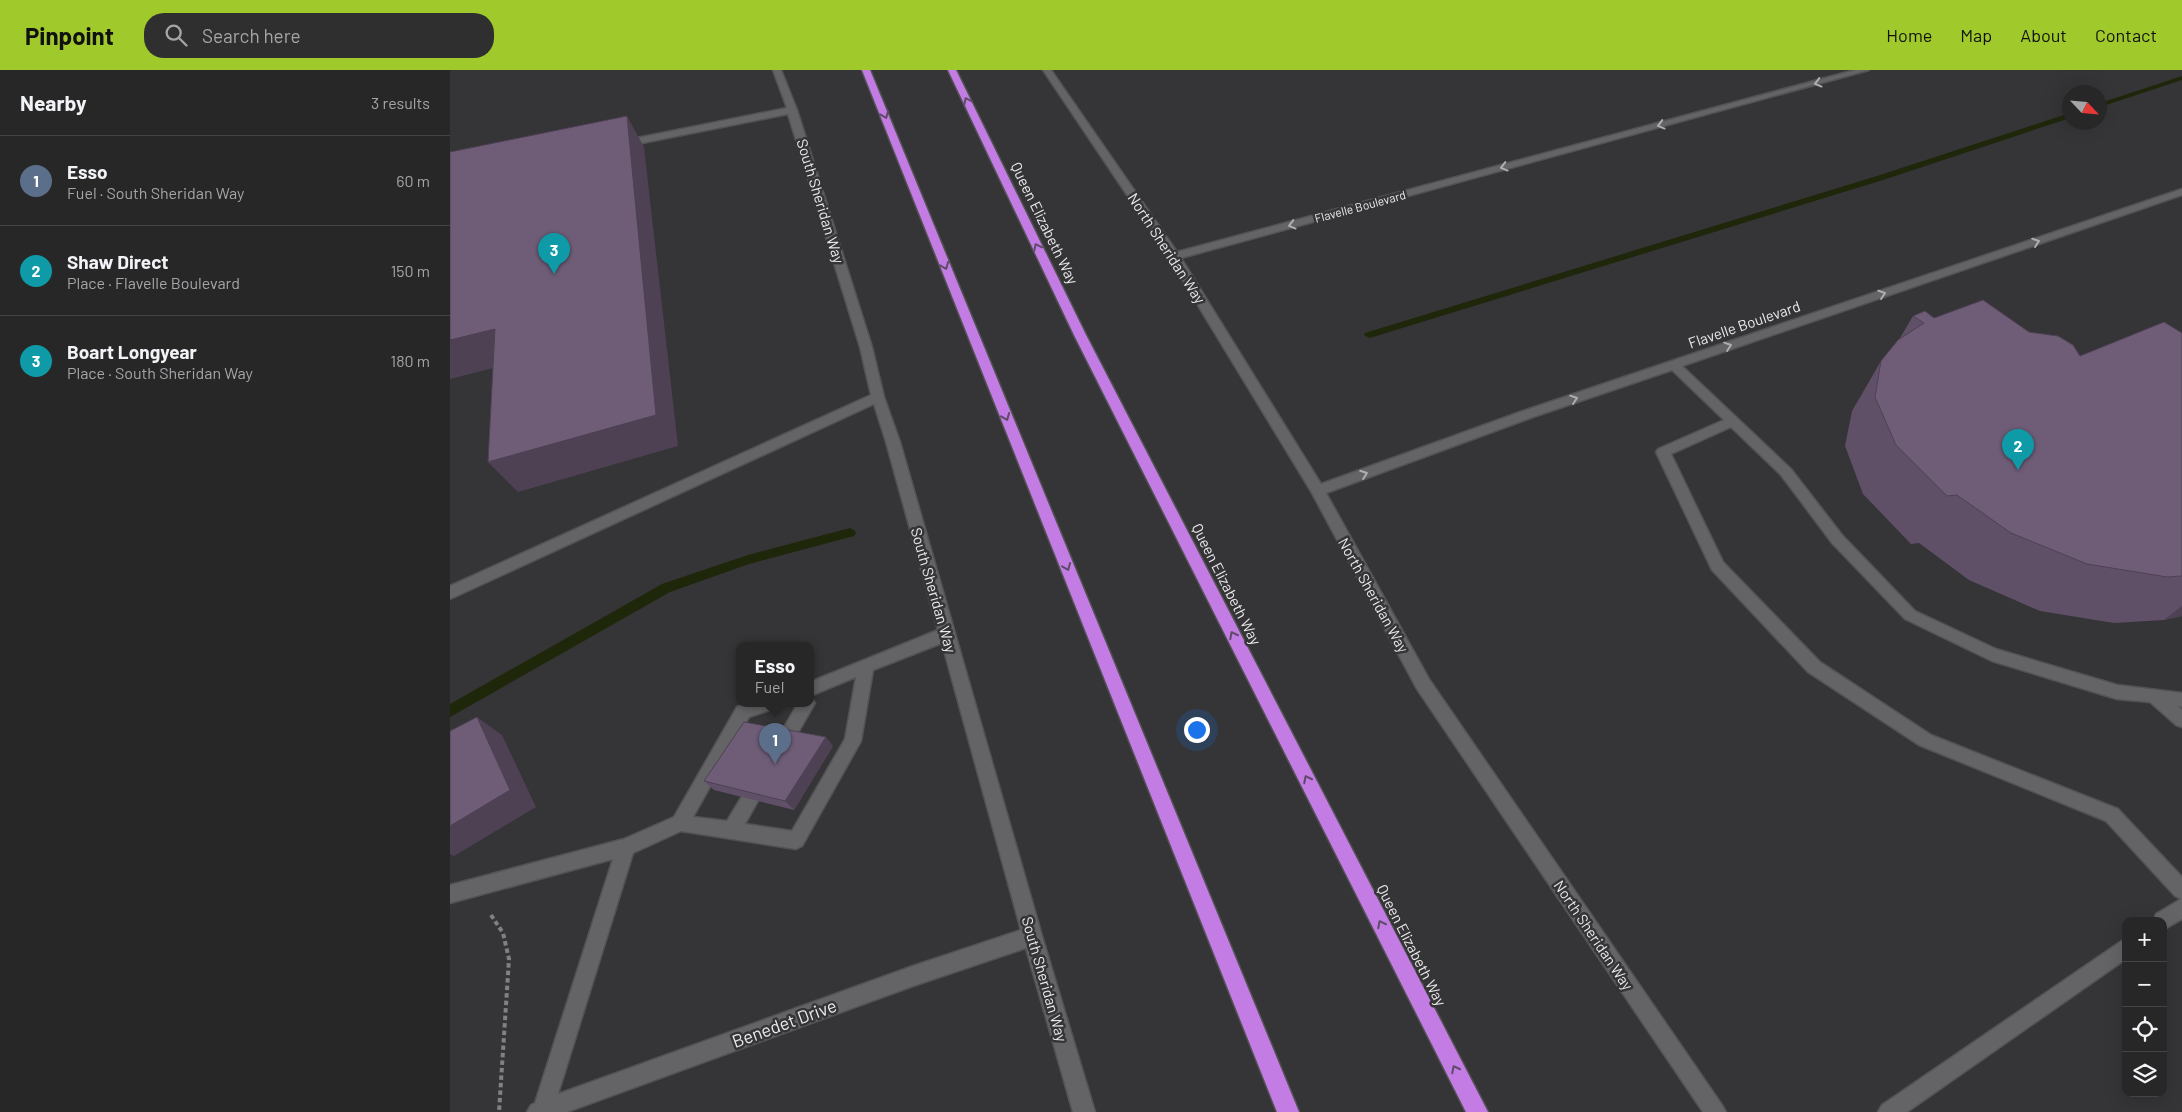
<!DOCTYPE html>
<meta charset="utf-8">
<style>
:root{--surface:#282728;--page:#302f30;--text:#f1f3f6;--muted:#a5a5a8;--line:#444445;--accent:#a0c92b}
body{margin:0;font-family:Barlow,sans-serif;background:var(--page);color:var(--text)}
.controls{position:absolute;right:15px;bottom:15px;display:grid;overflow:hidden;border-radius:10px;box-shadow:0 5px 20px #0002}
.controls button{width:45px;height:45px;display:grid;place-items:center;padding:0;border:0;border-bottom:1px solid var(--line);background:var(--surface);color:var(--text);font:25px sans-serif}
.compass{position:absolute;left:1612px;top:15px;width:45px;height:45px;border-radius:50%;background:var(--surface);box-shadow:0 5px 20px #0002;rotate:116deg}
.you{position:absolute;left:746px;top:659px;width:18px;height:18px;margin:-12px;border:4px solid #fff;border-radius:50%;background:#1a73e8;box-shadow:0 0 0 8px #1a73e833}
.badge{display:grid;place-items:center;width:32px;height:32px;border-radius:50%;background:var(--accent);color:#fff;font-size:16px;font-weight:700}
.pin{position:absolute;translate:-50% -41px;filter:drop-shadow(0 1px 2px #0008)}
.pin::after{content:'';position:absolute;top:26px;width:18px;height:15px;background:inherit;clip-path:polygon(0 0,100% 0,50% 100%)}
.popup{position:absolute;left:286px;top:572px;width:78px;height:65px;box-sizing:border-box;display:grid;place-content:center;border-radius:10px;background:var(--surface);filter:drop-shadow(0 1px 4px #0005);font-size:16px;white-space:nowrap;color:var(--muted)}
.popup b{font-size:19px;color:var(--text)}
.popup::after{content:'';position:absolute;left:50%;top:100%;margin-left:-10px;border:10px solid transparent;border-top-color:var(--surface)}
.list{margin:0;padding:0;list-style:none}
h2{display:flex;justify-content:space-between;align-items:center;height:65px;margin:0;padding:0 20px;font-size:21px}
h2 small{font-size:16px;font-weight:400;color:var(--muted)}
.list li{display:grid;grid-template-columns:32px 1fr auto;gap:15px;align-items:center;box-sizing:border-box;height:90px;padding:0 20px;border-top:1px solid var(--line)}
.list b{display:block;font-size:19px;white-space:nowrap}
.list p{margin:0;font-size:16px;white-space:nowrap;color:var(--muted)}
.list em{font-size:16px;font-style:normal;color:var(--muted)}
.icon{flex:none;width:28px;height:28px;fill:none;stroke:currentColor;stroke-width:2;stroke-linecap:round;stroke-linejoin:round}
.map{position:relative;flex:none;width:1732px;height:1042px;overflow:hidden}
header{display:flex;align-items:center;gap:30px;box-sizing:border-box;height:70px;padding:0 25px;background:var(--accent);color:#111}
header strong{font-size:24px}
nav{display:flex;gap:28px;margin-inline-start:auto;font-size:18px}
.search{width:350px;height:45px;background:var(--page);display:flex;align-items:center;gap:12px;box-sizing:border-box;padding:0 18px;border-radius:20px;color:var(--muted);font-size:19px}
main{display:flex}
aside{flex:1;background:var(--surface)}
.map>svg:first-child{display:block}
</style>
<header>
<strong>Pinpoint</strong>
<div class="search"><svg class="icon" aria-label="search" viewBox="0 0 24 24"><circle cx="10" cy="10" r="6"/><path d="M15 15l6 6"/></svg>Search here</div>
<nav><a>Home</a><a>Map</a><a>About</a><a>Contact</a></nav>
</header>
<main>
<aside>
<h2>Nearby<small>3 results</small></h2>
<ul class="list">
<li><span class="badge" style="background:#5c6f8a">1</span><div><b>Esso</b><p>Fuel · South Sheridan Way</p></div><em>60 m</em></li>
<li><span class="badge" style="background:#0f9aa8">2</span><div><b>Shaw Direct</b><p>Place · Flavelle Boulevard</p></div><em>150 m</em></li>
<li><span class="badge" style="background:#0f9aa8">3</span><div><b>Boart Longyear</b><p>Place · South Sheridan Way</p></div><em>180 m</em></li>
</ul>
</aside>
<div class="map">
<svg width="1732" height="1042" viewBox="0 0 1732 1042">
<rect width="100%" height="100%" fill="#353436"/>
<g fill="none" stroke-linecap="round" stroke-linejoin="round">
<g fill="#1f270b" fill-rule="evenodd">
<polygon points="1732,6 1732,10 1650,37 1650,33"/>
<polygon points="1620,43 1620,48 1433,110 923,267 919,268 914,265 915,263 1427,106"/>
<polygon points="400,458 404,460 406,463 404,466 299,494 220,522 0,647 0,634 212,514 298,485"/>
</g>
<g stroke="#525153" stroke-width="3">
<g id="minor">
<path d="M 323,0 L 331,0 L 347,40 L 422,277 L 434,327 L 450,372 L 592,866 L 645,1042 L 623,1042 L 576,878 L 463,916 L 117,1042 L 77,1042 L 81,1035 L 85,1033 L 163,789 L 0,833 L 0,815 L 174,769 L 224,747 L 287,637 L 299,633 L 328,633 L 326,638 L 299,647 L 243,747 L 277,751 L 294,723 L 300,721 L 306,723 L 309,729 L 295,754 L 342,761 L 395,669 L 406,607 L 360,626 L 360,612 L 488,560 L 436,372 L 424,334 L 0,529 L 0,516 L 421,325 L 410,277 L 338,44 L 172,77 L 167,74 L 172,71 L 337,38 ZM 492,573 L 571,860 L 463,896 L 108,1024 L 183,783 L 231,761 L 346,779 L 352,776 L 411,671 L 423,600 Z"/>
<polygon points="593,0 601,0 727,182 1405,0 1419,0 731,188 871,414 1073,341 1732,119 1732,125 1232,296 1341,399 1392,465 1465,541 1546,579 1667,615 1732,623 1732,637 1728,636 1732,640 1732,657 1726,655 1700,632 1667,629 1542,591 1455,549 1382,473 1331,405 1281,357 1221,384 1273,492 1370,592 1481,665 1668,739 1732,807 1732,849 1713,860 1713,851 1704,851 1706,844 1731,829 1725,826 1656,751 1469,675 1358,602 1262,500 1206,382 1208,379 1274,350 1222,300 1083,347 876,423 979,609 1272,1035 1276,1042 1253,1042 967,619 862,423 718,186"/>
<polygon points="360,627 365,633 342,673 336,675 330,673 328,668 348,633 360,633"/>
<polygon points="1676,868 1676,889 1457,1042 1428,1042 1432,1035"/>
</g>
</g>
<g stroke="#525153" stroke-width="3">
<g id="highway">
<polygon points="412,0 420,0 849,1042 827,1042"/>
<polygon points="498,0 506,0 636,265 1038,1042 1016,1042 624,265"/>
</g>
</g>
<polyline stroke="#818082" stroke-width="4" stroke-dasharray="4.5 3" stroke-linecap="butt" points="41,845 53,863 59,889 49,1042"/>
<use href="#minor" fill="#646365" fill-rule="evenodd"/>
<use href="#highway" fill="#c27ce3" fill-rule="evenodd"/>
</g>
<g fill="#5f5067">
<polygon points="1463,246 1579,262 1630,286 1732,263 1732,546 1714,550 1664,553 1590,541 1519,510 1469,473 1461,474 1413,424 1395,376 1402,341 1431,291 1450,268"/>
<polygon points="383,676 344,740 264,720 254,711"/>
</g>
<g fill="#4e4154">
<polygon points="177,46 194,77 228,376 68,422 38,392"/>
<polygon points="45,259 71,291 0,309 0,270"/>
<polygon points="1732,536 1732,546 1714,550"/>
<polygon points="27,647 52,665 86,737 4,786 0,784 0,756"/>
<polygon points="376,667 383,676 344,740 335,731"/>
</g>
<g fill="#6f5d78" stroke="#4e4154">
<polygon points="177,46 206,345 38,392 45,259 0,270 0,82"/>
<polygon points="1533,230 1579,262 1608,266 1623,275 1630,286 1714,252 1732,263 1732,506 1717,507 1637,494 1561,463 1507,425 1497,426 1446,375 1425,327 1431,291 1448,270 1474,253 1463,246 1475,241 1484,248"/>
<polygon points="27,647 60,720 0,756 0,661"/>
<polygon points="294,652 376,667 335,731 254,711"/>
</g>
<defs><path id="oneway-chevron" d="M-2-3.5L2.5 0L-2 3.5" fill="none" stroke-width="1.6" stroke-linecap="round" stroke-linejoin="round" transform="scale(1.25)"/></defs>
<g stroke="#aeadaf">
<use href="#oneway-chevron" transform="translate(1368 13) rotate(165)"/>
<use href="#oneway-chevron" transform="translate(1211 55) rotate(165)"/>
<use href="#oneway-chevron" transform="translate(1054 97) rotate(165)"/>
<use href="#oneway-chevron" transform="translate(842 155) rotate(165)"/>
<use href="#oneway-chevron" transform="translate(1586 172) rotate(-19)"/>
<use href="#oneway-chevron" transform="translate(1432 224) rotate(-19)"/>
<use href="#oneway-chevron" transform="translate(1278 276) rotate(-19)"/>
<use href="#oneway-chevron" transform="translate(1124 329) rotate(-19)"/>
<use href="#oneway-chevron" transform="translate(914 404) rotate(-20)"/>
</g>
<g stroke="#5f4a6a">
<use href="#oneway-chevron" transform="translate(517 31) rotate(-116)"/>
<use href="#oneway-chevron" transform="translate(435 45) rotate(68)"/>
<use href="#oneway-chevron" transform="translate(587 177) rotate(-116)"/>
<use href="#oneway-chevron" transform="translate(495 196) rotate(68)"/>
<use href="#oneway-chevron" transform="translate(556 347) rotate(68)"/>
<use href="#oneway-chevron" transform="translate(617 497) rotate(68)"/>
<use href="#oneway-chevron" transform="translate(783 565) rotate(-117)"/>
<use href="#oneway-chevron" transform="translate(857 709) rotate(-117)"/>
<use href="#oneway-chevron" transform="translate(931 854) rotate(-117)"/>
<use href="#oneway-chevron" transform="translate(1005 999) rotate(-117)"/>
</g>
<g text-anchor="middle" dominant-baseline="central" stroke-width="5" stroke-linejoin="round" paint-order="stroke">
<g font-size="12" fill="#eae9eb" stroke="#353436">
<text transform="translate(910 136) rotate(-15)">Flavelle Boulevard</text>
</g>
<g font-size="15" fill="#eae9eb" stroke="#353436">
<text transform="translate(371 131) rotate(73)">South Sheridan Way</text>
<text transform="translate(595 153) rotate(64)">Queen Elizabeth Way</text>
<text transform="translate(717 178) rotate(57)">North Sheridan Way</text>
<text transform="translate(1294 254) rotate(-19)">Flavelle Boulevard</text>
<text transform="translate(777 514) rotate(63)">Queen Elizabeth Way</text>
<text transform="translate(484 520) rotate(74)">South Sheridan Way</text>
<text transform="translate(924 525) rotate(61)">North Sheridan Way</text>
<text transform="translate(1144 865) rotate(56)">North Sheridan Way</text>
<text transform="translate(962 875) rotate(63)">Queen Elizabeth Way</text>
<text transform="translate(595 909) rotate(74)">South Sheridan Way</text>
</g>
<g font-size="18" fill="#eae9eb" stroke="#353436">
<text transform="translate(334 953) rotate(-20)">Benedet Drive</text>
</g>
</g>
</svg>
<div class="controls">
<button>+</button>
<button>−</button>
<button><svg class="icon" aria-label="locate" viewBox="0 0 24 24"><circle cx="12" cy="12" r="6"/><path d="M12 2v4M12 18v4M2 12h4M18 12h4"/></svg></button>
<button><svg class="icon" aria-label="layers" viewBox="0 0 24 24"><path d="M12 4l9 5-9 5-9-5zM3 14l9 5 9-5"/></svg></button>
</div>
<svg class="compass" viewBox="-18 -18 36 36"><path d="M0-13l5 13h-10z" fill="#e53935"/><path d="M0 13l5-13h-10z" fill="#a5a5a8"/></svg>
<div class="you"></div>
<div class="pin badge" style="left:325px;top:694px;background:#5c6f8a">1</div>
<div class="popup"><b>Esso</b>Fuel</div>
<div class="pin badge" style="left:1568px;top:400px;background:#0f9aa8">2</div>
<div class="pin badge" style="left:104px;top:204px;background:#0f9aa8">3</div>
</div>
</main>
